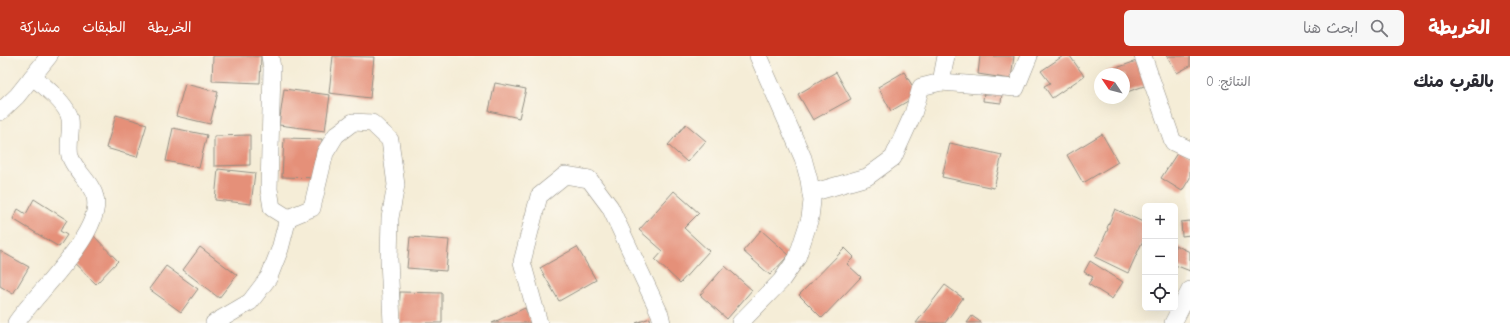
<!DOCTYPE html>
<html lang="ar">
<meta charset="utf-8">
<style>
:root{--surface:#fff;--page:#f7f7f7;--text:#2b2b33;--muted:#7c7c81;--line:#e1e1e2;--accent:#c8321e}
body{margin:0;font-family:"Comic Neue","Playpen Sans Arabic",sans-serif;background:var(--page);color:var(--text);direction:rtl}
.controls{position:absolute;right:12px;bottom:12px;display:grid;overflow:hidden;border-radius:6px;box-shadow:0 4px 16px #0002}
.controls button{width:36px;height:36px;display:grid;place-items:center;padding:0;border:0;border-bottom:1px solid var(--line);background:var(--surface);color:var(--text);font:20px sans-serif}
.compass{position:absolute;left:1094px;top:12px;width:36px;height:36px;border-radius:50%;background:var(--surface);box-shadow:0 4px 16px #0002;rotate:305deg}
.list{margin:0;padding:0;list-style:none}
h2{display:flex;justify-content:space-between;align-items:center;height:52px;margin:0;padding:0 16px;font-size:17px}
h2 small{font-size:13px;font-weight:400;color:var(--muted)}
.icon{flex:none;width:22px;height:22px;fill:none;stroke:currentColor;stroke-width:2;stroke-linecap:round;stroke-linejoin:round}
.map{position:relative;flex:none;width:1190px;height:267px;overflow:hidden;direction:ltr}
header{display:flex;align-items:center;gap:24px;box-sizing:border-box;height:56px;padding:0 20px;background:var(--accent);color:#fff}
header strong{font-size:19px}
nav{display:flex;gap:22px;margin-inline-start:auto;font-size:14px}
.search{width:280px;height:36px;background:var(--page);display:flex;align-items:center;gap:10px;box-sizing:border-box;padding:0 14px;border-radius:6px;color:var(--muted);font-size:15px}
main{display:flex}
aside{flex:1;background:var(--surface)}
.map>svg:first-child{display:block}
</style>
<header>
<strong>الخريطة</strong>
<div class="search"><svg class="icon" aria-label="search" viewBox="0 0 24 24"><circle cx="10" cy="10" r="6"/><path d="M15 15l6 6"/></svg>ابحث هنا</div>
<nav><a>الخريطة</a><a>الطبقات</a><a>مشاركة</a></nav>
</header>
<main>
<aside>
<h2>بالقرب منك<small>النتائج: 0</small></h2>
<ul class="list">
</ul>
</aside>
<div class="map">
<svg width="1190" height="267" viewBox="0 0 1190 267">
<rect width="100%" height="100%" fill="#fbf7ec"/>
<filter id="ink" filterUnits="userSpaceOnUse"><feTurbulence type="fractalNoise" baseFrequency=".025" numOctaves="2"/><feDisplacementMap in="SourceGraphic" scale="8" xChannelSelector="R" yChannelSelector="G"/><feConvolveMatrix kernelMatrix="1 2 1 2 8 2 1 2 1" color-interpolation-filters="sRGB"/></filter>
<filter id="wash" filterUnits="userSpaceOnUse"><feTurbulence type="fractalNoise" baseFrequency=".012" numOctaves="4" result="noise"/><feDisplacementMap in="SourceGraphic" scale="16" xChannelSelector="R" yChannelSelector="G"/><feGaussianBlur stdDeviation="0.9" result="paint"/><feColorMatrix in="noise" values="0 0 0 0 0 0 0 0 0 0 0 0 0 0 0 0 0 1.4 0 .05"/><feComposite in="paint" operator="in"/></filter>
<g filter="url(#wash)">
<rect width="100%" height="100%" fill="#f5edd7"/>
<g id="blocks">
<g fill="#e59079">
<polygon points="213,0 261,0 260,27 212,25"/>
<polygon points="333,0 374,1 370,42 329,37"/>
<polygon points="980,0 1014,0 1011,23 978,18"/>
<polygon points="1063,0 1070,0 1084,20 1052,42 1044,30 1050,27 1041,15"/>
<polygon points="1167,0 1190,0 1190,10 1177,17"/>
<polygon points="1142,3 1150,28 1124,37 1124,18 1106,18 1105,16"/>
<polygon points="836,16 851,43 813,64 798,38"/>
<polygon points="904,16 918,39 891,55 878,31"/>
<polygon points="495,27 526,33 519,62 489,55"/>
<polygon points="185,28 218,36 210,68 176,60"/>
<polygon points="284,33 330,39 325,75 279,69"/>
<polygon points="984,35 1002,37 1001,47 983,45"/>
<polygon points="116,59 147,68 137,101 106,92"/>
<polygon points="686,68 706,85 687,106 668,89"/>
<polygon points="173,72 207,79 199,112 166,105"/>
<polygon points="1102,78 1118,106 1083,127 1067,99"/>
<polygon points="250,79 250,109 214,110 214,80"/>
<polygon points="284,82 322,83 320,122 282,121"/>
<polygon points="950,87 1002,99 994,132 942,121"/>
<polygon points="1179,94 1190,101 1190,122 1182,135 1161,122"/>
<polygon points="218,113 255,117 251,148 215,144"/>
<polygon points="674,135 699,157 684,172 709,195 680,227 655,204 663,195 639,174"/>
<polygon points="34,143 67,164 60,175 67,179 59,191 13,163 18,153 26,158"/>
<polygon points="1115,153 1145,167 1145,180 1128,217 1095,201 1108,173 1107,172"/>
<polygon points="1190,165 1190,179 1182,180 1181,166"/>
<polygon points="761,174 789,199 770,219 743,195"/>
<polygon points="90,176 118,205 96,228 67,200"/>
<polygon points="410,181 449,184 446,215 407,212"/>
<polygon points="1175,189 1190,196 1190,215 1175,209"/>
<polygon points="200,191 237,219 219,242 183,214"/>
<polygon points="577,191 596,224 559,245 540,212"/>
<polygon points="845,192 854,201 847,208 861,221 822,262 799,239"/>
<polygon points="0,195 29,211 13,238 0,230"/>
<polygon points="1090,205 1123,226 1112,243 1088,228 1093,221 1084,216"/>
<polygon points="166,210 198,233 181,256 149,233"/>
<polygon points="725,210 752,234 727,263 700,239"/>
<polygon points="945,229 963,242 945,267 916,267"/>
<polygon points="400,236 442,237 442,267 399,267"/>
<polygon points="525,252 532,267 492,267"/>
<polygon points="972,260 982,267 967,267"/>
<polygon points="650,262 651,267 636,267"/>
</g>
</g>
</g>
<g filter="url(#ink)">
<use href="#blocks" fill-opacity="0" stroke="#908c81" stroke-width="1"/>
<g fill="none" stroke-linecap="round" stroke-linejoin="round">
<g stroke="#908c81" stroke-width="18">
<g id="street">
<polyline points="270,0 272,12 269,133 272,152 288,162 312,152 325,97 336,79 353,66 372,67 390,84 396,129 390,162 389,203 392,267"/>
<polyline points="1143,0 1173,86 1190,94"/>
<polyline points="941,26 946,0"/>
<polyline points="0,56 17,40 49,0"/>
<polyline points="811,137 867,121 893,102 913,58 921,31 941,26 1016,32 1029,0"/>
<path d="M 16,267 C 35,238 104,176 95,141 C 92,127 74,114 70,100 C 67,88 72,75 70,63 C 68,49 44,29 32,21"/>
<polyline points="214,267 250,246 269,221 280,193 288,162"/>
<polyline points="539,267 522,206 539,140 565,119 589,123 610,151 660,258 662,267"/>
<polyline points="740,267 781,225 797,202 810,162 812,145 809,124 803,102 758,0"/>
<polyline points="1173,267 1190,234"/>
</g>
</g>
<use href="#street" stroke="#fff" stroke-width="17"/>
</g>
</g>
</svg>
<div class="controls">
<button>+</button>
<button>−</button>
<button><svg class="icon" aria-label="locate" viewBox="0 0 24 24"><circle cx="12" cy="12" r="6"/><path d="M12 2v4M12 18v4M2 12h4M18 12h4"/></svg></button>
</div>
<svg class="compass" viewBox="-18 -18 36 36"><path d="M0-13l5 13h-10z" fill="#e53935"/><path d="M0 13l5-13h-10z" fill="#7c7c81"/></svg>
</div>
</main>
